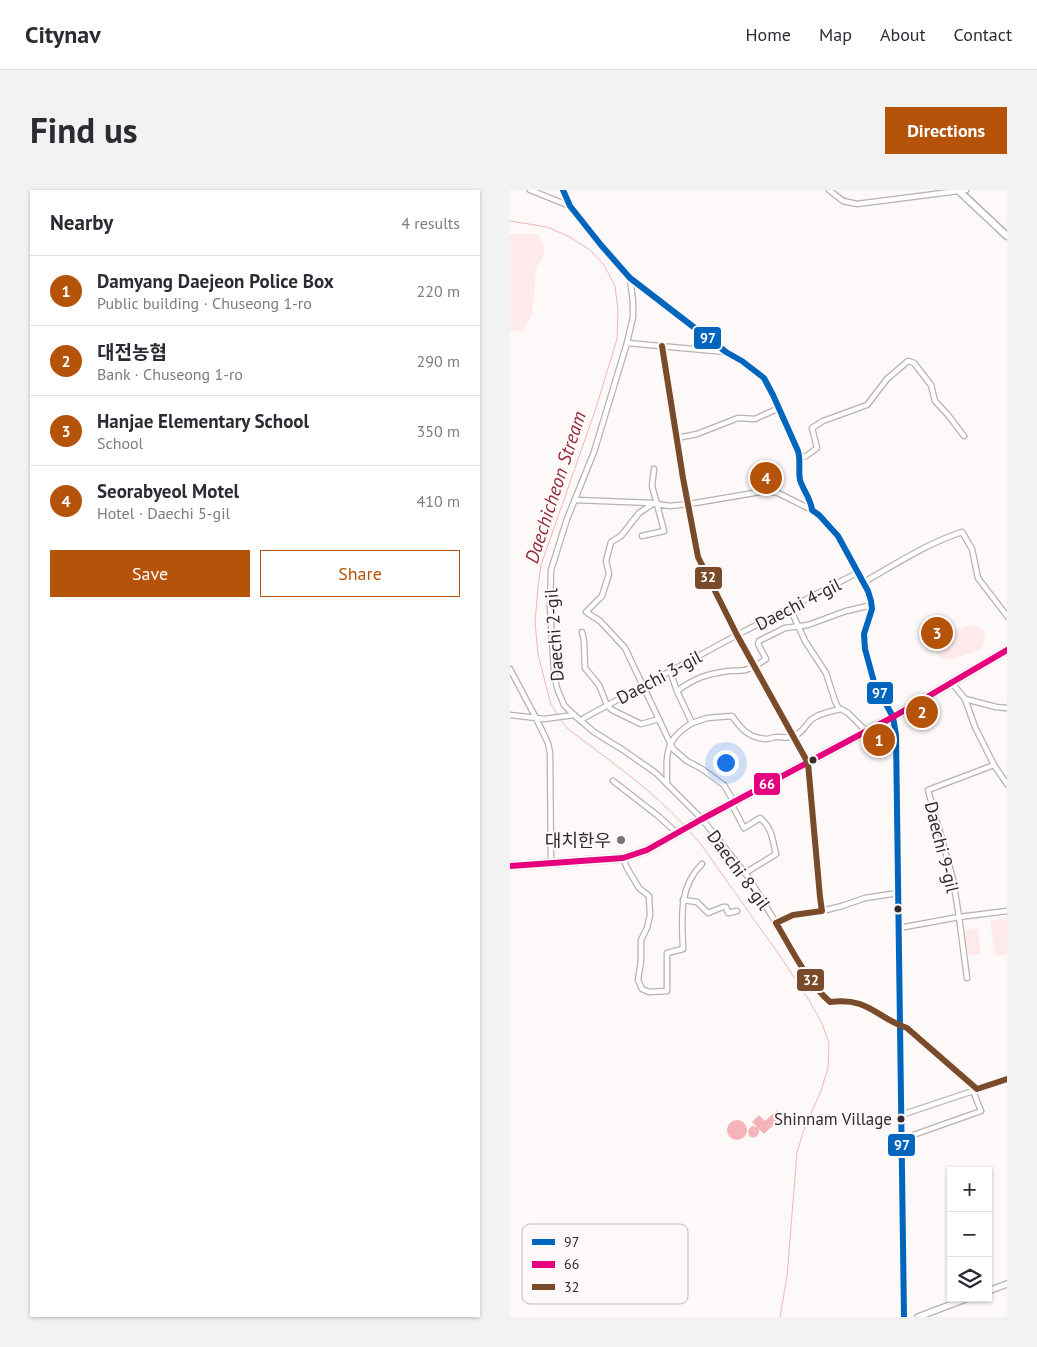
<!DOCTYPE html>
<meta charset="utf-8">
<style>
:root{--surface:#fff;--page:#f2f2f3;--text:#2b2b33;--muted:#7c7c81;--line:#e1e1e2;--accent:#b45309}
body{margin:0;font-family:"PT Sans","Noto Sans KR",sans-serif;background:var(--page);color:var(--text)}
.controls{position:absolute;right:15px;bottom:15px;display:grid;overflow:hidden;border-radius:0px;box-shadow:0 1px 4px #0004}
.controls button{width:45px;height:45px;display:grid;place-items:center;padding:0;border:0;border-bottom:1px solid var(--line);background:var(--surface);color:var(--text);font:25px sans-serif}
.you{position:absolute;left:215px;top:572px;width:18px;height:18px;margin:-12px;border:4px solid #fff;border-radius:50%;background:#1a73e8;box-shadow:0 0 0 8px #1a73e833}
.badge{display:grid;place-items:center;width:32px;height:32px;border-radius:50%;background:var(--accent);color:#fff;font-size:16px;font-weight:700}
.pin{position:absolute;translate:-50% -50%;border:2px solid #fff;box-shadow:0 1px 5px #0006}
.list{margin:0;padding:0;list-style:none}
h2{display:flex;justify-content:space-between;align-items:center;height:65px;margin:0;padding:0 20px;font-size:21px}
h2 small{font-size:16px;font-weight:400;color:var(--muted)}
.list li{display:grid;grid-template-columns:32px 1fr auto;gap:15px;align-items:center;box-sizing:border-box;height:70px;padding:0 20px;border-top:1px solid var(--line)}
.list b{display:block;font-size:19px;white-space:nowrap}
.list p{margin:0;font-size:16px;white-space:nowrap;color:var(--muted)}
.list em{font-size:16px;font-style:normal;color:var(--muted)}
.actions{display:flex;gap:10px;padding:15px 20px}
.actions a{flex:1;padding:11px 0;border:1px solid var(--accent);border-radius:0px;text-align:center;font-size:18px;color:var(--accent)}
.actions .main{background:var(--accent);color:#fff}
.icon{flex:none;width:28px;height:28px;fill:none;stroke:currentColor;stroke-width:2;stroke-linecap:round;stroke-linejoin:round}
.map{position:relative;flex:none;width:497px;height:1127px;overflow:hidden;border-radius:0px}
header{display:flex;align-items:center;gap:30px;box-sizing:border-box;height:70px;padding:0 25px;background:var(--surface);border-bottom:1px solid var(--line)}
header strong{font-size:24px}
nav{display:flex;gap:28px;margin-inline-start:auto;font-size:18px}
.intro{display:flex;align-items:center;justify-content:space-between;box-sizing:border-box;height:120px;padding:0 30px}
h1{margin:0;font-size:35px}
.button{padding:12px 22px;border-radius:0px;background:var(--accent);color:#fff;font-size:18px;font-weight:700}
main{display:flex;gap:30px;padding:0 30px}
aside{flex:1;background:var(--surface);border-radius:0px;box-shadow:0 1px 4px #0004}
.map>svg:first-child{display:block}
</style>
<header>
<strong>Citynav</strong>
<nav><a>Home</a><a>Map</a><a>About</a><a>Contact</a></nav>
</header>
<div class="intro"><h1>Find us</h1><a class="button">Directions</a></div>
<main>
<aside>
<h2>Nearby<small>4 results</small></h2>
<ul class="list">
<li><span class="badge">1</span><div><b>Damyang Daejeon Police Box</b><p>Public building · Chuseong 1-ro</p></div><em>220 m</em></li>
<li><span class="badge">2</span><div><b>대전농협</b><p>Bank · Chuseong 1-ro</p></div><em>290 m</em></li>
<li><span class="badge">3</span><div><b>Hanjae Elementary School</b><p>School</p></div><em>350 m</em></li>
<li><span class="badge">4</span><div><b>Seorabyeol Motel</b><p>Hotel · Daechi 5-gil</p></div><em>410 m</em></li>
</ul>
<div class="actions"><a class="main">Save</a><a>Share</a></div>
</aside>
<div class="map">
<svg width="497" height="1127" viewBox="0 0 497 1127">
<rect width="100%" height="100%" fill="#fdf9f9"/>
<g fill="#feeaeb">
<polygon points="0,44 28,44 33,54 35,64 26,78 22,125 12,142 0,140"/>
<path d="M 461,435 C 477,438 478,447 471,460 L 438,470 C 425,466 421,456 429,445 Z"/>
<polygon points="497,728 497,764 487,766 485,764 480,733 481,731"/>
<polygon points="468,738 471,764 458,766 454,740"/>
</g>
<g fill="#f4b4ba">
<path d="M 267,920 L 273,926 L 254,944 L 249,939 C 250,945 245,950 239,946 L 238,940 L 242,936 L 247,937 L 242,932 L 249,925 L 255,931 Z"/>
<circle cx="227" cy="940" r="10"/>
</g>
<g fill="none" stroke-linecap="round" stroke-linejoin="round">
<g stroke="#f4b4ba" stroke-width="1">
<path d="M 324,0 C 333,8 341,12 353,11"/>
<polyline points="413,3 434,0"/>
<polyline points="392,6 406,4"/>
<polyline points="0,31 37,37 60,47 80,60 94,75 105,96 108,120 107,149 85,221 31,375 28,397 25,432 28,464 41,515 48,525"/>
<path d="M 50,529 L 57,538 C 97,569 140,598 174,635"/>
<polyline points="178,640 190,653 270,766 297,807 311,831 319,853 318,878 311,901 293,942 287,963 277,1086 270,1127"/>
</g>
<g stroke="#b8b1b2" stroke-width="7">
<g id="minor">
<polyline points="20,0 60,16"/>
<path d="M 53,0 L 60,16 L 91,55 L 120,88 L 216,162 C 230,170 248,180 258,194 L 288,261 C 291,271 288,280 290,290 C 293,300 301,309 302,320 L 309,325 L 328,346 L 358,401 L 361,411 L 362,419 L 354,444 L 355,459 L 364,492 L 383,527"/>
<polyline points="319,0 333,11 347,14 456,0"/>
<polyline points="120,88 123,112 123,127 117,153 84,262 57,329 41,380 40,417 44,481 47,498 54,515 64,525 84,542 113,560 146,583 192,629 239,688 266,733"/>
<polyline points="117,153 216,162"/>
<path d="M 152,156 L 173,288 L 188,367 L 227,445 L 298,573 L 310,707 L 312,721 L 283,725 L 266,733 C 281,758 298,793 320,812 C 359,807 365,827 397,838 L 467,899 L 497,889"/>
<polyline points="167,248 187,244 228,228 245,229 269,218"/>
<polyline points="289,268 296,266 307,258 302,238 313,231 357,215 377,189 398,171 404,173 421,195 425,211 438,225 454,246"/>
<polyline points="144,279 142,296 147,314 144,313 129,323 111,346 101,352 96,371 99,384 92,406 76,422 90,431 115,458 163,559 177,571 192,579 214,595 224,612"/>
<polyline points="65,310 143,313"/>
<polyline points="132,346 154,341 147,314 160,316 179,314 256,301 268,303 302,320"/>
<path d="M 354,392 C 386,374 418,353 452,342 L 462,359 L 468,388 L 497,426"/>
<polyline points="280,418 295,451 316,483 325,511 329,519"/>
<polyline points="72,442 74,451 75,478 89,495 97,515 102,520 131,534 149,529"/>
<polyline points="0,479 26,528 34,529 64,525"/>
<path d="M 167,501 C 185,488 196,484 219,481 C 225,480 232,482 238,479 C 245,477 250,473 256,469 L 248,454 L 249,451 L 275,438 L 298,435 L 336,421 L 362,415"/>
<polyline points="455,509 486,517 497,518"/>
<polyline points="0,525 26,528 38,553 40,563 41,673"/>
<polyline points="71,531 74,528 227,445 349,382"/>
<path d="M 182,533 L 197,528 L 222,526 C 231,539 239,548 256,549 C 260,549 263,547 267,547 C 274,547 279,549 286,545 C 293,542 296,534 302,529 C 310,523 322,521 331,519 L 338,523 L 356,541"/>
<polyline points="484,575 497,594"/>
<polyline points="103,591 147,625 167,643"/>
<path d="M 157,594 C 157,582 155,565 161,553 C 165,545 174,538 182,533 L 167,501 L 160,481"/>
<path d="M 221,613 L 234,638 L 250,628 C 263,639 262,649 266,664 L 235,683"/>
<path d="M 113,668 L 117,678 L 129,698 L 139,706 L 140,725 L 137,738 L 131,750 L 131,771 L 128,790 L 132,799 L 139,802 L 157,801 L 157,763 L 173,759 C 172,729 168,697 192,674"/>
<polyline points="173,710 187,712 198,723 213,717 216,717 218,723 227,721"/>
<polyline points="312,721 332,716 355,708 388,703"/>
<polyline points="389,738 449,727 443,689 418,600 484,575 465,537 455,509 442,493"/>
<polyline points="457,788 449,727 497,721"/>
<polyline points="391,925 463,901 471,921 392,949"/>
</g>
</g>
<g stroke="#b8b1b2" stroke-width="8">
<g id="tertiary">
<polyline points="383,527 386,545 387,604 394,1127"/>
<polyline points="478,1101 497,1094"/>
<polyline points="408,1127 458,1108"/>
</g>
</g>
<g stroke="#b8b1b2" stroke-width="9">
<polyline id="secondary" points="448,0 497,46"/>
</g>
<g stroke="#b8b1b2" stroke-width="10">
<polyline id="primary" points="0,676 113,668 137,660 192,629 383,527 497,460"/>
</g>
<use href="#minor" stroke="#fffefe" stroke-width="4.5"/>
<use href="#tertiary" stroke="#fffefe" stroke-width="5.5"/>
<use href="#secondary" stroke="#fffefe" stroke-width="6"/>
<use href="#primary" stroke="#fffefe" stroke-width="8"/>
<g stroke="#fef8f8" stroke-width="10">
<path id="bus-1" d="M 53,0 L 60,16 L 91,55 L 120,88 L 216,162 L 232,171 L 254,188 L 263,205 L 288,261 C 291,271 288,280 290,290 C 293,300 301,309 302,320 L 309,325 L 328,346 L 358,401 L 361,411 L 362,419 L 354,444 L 355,459 L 364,492 L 383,527 L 386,545 L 394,1127"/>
</g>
<g stroke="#fef8f8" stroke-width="10">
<polyline id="bus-2" points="0,676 113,668 137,660 192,629 383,527 497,460"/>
</g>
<g stroke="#fef8f8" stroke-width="10">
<path id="bus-3" d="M 152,156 L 173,288 L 188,367 L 227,445 L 298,573 L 310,707 L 312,721 L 283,725 L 266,733 C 281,758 298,793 320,812 C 359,807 365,827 397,838 L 467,899 L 497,889"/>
</g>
<use href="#bus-1" stroke="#0065bd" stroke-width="6"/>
<use href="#bus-2" stroke="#e5007d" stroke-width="6"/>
<use href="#bus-3" stroke="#7a4b2a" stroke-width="6"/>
</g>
<g fill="#35292a" stroke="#fef8f8" stroke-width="2">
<circle cx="303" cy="570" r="4.5"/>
<circle cx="388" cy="719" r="4.5"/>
<circle cx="391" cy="929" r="4.5"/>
</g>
<circle fill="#7b7272" stroke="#fef8f8" stroke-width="2" cx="111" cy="650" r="5"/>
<g text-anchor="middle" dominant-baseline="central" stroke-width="4" stroke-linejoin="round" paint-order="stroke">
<g font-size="17" fill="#35292a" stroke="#fef8f8" text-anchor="end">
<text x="382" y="929">Shinnam Village</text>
</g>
<g font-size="18" fill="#35292a" stroke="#fef8f8">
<text transform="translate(288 414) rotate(-27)">Daechi 4-gil</text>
<text transform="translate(44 445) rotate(-94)">Daechi 2-gil</text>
<text transform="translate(149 487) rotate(-28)">Daechi 3-gil</text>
<text transform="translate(432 657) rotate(76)">Daechi 9-gil</text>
<text transform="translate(229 680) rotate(54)">Daechi 8-gil</text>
</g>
<g font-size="18" fill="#35292a" stroke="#fef8f8" text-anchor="end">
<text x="101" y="650">대치한우</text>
</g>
<g font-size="19" font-style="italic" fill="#922b3e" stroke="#fef8f8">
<text transform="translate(45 297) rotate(-72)">Daechicheon Stream</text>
</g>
</g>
<rect x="12" y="1034" width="166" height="80" rx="8" fill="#fef8f8" stroke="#c2baba" stroke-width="1"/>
<rect x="22" y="1049" width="23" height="6" fill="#0065bd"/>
<rect x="22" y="1071" width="23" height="7" fill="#e5007d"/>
<rect x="22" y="1094" width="23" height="6" fill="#7a4b2a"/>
<g font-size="14" fill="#35292a">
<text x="54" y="1057">97</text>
<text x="54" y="1079">66</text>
<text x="54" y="1102">32</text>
</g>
<g stroke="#fef8f8" stroke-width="2">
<rect x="183" y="136" width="29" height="24" rx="5" fill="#0065bd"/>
<rect x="184" y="376" width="29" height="24" rx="5" fill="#7a4b2a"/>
<rect x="356" y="491" width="28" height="24" rx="5" fill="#0065bd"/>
<rect x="243" y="582" width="28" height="24" rx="5" fill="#e5007d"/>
<rect x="286" y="778" width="29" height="24" rx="5" fill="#7a4b2a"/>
<rect x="377" y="943" width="29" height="24" rx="5" fill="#0065bd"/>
</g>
<g font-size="14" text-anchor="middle" font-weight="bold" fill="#fff">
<text x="198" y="153">97</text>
<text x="198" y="392">32</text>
<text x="370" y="508">97</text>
<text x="257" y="599">66</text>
<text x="301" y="795">32</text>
<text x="392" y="960">97</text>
</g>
</svg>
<div class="controls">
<button>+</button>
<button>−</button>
<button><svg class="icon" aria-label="layers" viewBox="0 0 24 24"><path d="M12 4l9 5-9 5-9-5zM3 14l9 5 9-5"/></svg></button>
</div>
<div class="you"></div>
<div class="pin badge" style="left:369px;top:550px">1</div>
<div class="pin badge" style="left:412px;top:522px">2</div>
<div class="pin badge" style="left:427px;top:443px">3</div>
<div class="pin badge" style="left:256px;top:288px">4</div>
</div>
</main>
